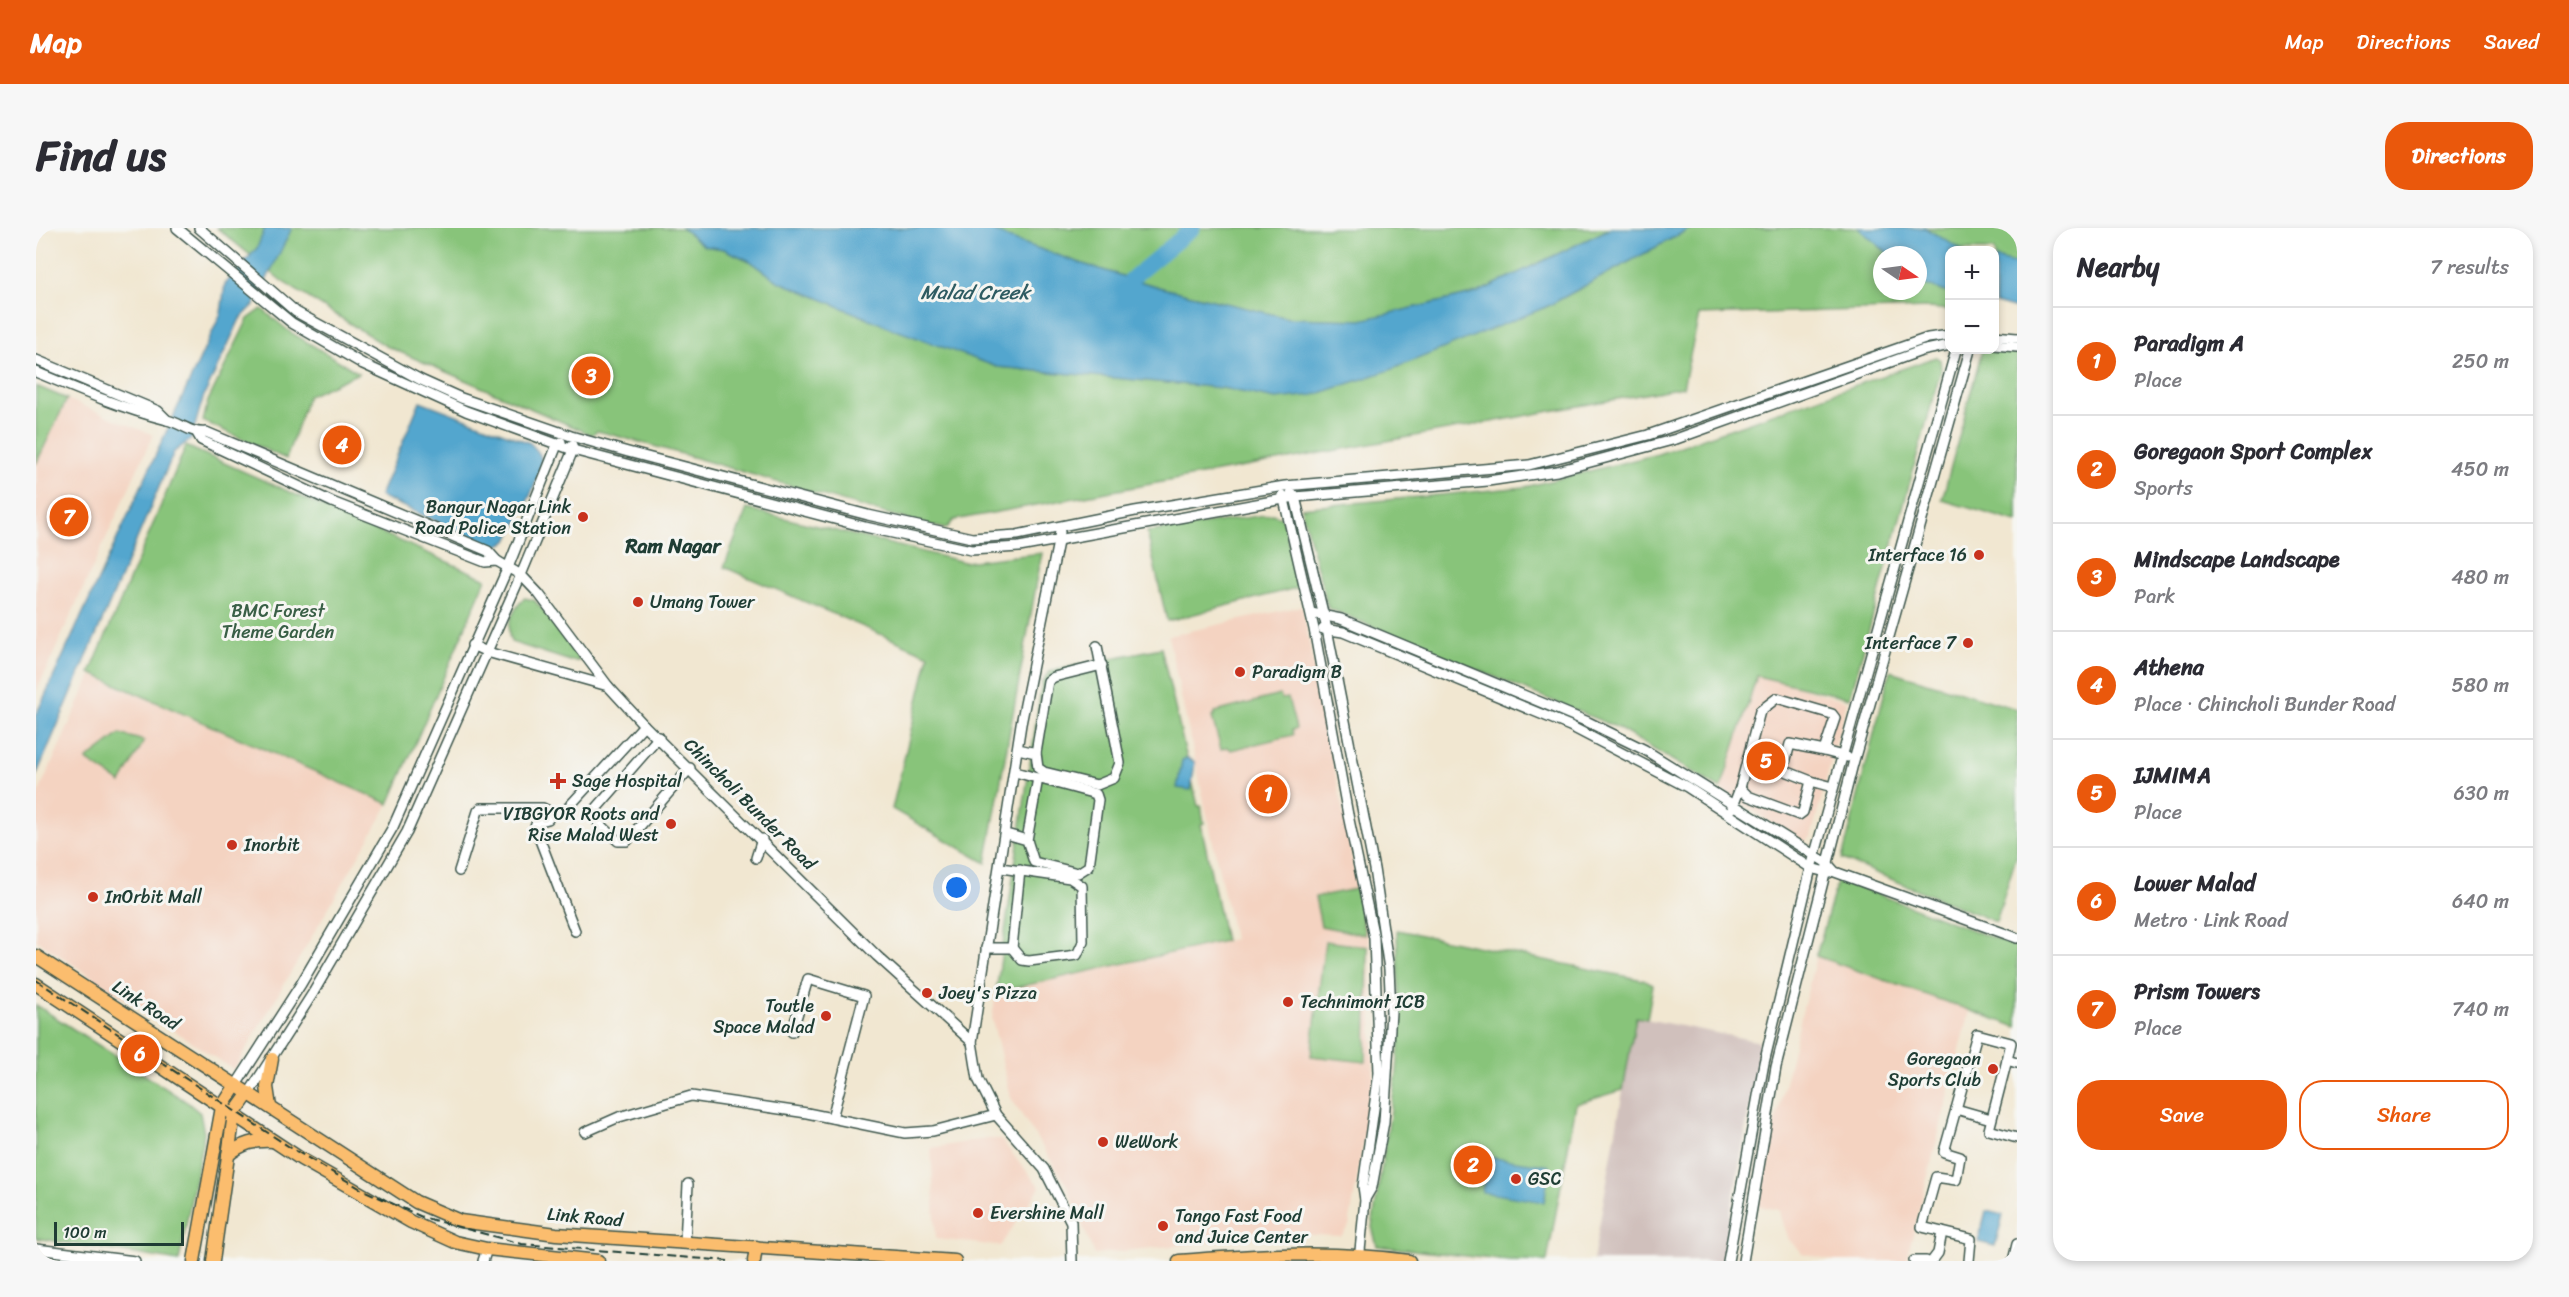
<!DOCTYPE html>
<meta charset="utf-8">
<style>
:root{--surface:#fff;--page:#f7f7f7;--text:#2b2b33;--muted:#7c7c81;--line:#e1e1e2;--accent:#ea580c}
body{margin:0;font-family:Sriracha,sans-serif;background:var(--page);color:var(--text)}
.controls{position:absolute;right:18px;top:18px;display:grid;overflow:hidden;border-radius:12px;box-shadow:0 3px 9px #0003}
.controls button{width:54px;height:54px;display:grid;place-items:center;padding:0;border:0;border-bottom:2px solid var(--line);background:var(--surface);color:var(--text);font:30px sans-serif}
.compass{position:absolute;left:1837px;top:18px;width:54px;height:54px;border-radius:50%;background:var(--surface);box-shadow:0 3px 9px #0003;rotate:103deg}
.scale{position:absolute;left:18px;bottom:15px;width:130px;box-sizing:border-box;padding-left:6px;border:3px solid #1f3d34;border-top:0;font-size:16px;line-height:21px;white-space:nowrap;color:#1f3d34;-webkit-text-stroke:4px #f6f6f2;paint-order:stroke}
.you{position:absolute;left:921px;top:660px;width:21px;height:21px;margin:-15px;border:4px solid #fff;border-radius:50%;background:#1a73e8;box-shadow:0 0 0 9px #1a73e833}
.badge{display:grid;place-items:center;width:39px;height:39px;border-radius:50%;background:var(--accent);color:#fff;font-size:20px;font-weight:700}
.pin{position:absolute;translate:-50% -50%;border:3px solid #fff;box-shadow:0 2px 6px #0006}
.list{margin:0;padding:0;list-style:none}
h2{display:flex;justify-content:space-between;align-items:center;height:78px;margin:0;padding:0 24px;font-size:26px}
h2 small{font-size:20px;font-weight:400;color:var(--muted)}
.list li{display:grid;grid-template-columns:39px 1fr auto;gap:18px;align-items:center;box-sizing:border-box;height:108px;padding:0 24px;border-top:2px solid var(--line)}
.list b{display:block;font-size:22px;white-space:nowrap}
.list p{margin:0;font-size:20px;white-space:nowrap;color:var(--muted)}
.list em{font-size:20px;font-style:normal;color:var(--muted)}
.actions{display:flex;gap:12px;padding:18px 24px}
.actions a{flex:1;padding:14px 0;border:2px solid var(--accent);border-radius:24px;text-align:center;font-size:21px;color:var(--accent)}
.actions .main{background:var(--accent);color:#fff}
.map{position:relative;flex:none;width:1981px;height:1033px;overflow:hidden;border-radius:24px}
header{display:flex;align-items:center;gap:36px;box-sizing:border-box;height:84px;padding:0 30px;background:var(--accent);color:#fff}
header strong{font-size:28px}
nav{display:flex;gap:33px;margin-inline-start:auto;font-size:21px}
.intro{display:flex;align-items:center;justify-content:space-between;box-sizing:border-box;height:144px;padding:0 36px}
h1{margin:0;font-size:42px}
.button{padding:15px 27px;border-radius:24px;background:var(--accent);color:#fff;font-size:21px;font-weight:700}
main{display:flex;gap:36px;padding:0 36px}
aside{flex:1;background:var(--surface);border-radius:24px;box-shadow:0 3px 9px #0003}
.map>svg:first-child{display:block}
</style>
<header>
<strong>Map</strong>
<nav><a>Map</a><a>Directions</a><a>Saved</a></nav>
</header>
<div class="intro"><h1>Find us</h1><a class="button">Directions</a></div>
<main>
<div class="map">
<svg width="1981" height="1033" viewBox="0 0 1981 1033">
<rect width="100%" height="100%" fill="#f6f6f2"/>
<filter id="ink" filterUnits="userSpaceOnUse"><feTurbulence type="fractalNoise" baseFrequency=".0167" numOctaves="2"/><feDisplacementMap in="SourceGraphic" scale="12" xChannelSelector="R" yChannelSelector="G"/><feConvolveMatrix kernelMatrix="1 2 1 2 8 2 1 2 1" color-interpolation-filters="sRGB"/></filter>
<filter id="wash" filterUnits="userSpaceOnUse"><feTurbulence type="fractalNoise" baseFrequency=".008" numOctaves="4" result="noise"/><feDisplacementMap in="SourceGraphic" scale="24" xChannelSelector="R" yChannelSelector="G"/><feGaussianBlur stdDeviation="1.35" result="paint"/><feColorMatrix in="noise" values="0 0 0 0 0 0 0 0 0 0 0 0 0 0 0 0 0 1.4 0 .05"/><feComposite in="paint" operator="in"/></filter>
<g filter="url(#wash)">
<rect width="100%" height="100%" fill="#f1e7d1"/>
<g fill="#f4d3c1">
<polygon points="0,158 117,207 0,464"/>
<polygon points="1266,378 1333,715 1338,850 1313,998 1305,1008 1254,1006 1058,1026 1031,957 975,870 956,791 960,764 1198,711 1132,408"/>
<polygon points="55,447 353,576 198,842 0,712 0,571"/>
<polygon points="1721,447 1811,473 1775,609 1765,615 1685,561"/>
<polygon points="1780,728 1934,783 1870,1033 1799,1033 1766,1025 1753,1012 1743,982 1719,977"/>
<polygon points="950,911 964,911 1004,959 964,1018 900,1011 895,920"/>
</g>
<polygon fill="#d0c0bc" points="1600,789 1725,814 1686,1033 1557,1033"/>
<g fill="#88c47a" stroke="#548057" stroke-width="1.5">
<path d="M 181,0 L 646,0 L 668,18 L 688,21 L 714,33 L 742,53 L 961,139 L 1186,160 L 1240,171 L 1510,79 L 1655,0 L 1822,0 L 1854,27 L 1846,27 L 1846,63 L 1882,63 L 1882,51 L 1889,57 L 1913,65 L 1914,82 L 1893,80 L 1663,87 L 1647,159 L 918,292 L 910,301 C 793,273 678,232 561,203 L 556,207 L 540,200 L 350,118 L 247,54 Z"/>
<polygon points="952,0 1575,0 1441,65 1326,92 1252,90 1126,60 1050,37 972,10"/>
<polygon points="1889,0 1981,0 1981,36 1959,30 1958,22 1924,22"/>
<polygon points="226,81 254,104 323,145 272,168 250,231 167,193 172,173 212,91"/>
<polygon points="1946,122 1981,123 1981,294 1906,272"/>
<polygon points="1900,129 1904,132 1905,142 1814,470 1721,448 1685,561 1580,499 1292,380 1265,280 1489,259 1622,226"/>
<polygon points="0,158 31,171 0,236"/>
<polygon points="150,218 450,351 353,576 54,445"/>
<polygon points="711,281 928,334 1006,325 950,635 856,581 893,427 688,339"/>
<polygon points="1236,286 1246,289 1264,359 1131,393 1111,304"/>
<path d="M 488,370 L 498,372 L 539,417 L 543,433 L 534,433 L 475,414 C 468,397 477,383 488,370 Z"/>
<polygon points="1125,420 1162,578 1165,578 1168,595 1165,596 1189,713 960,764 1006,454 1014,443"/>
<polygon points="1854,443 1981,481 1981,626 1960,694 1806,631"/>
<polygon points="1244,467 1246,471 1252,470 1260,500 1256,502 1257,507 1195,522 1192,519 1185,521 1176,489 1179,487 1179,484"/>
<polygon points="84,506 108,513 85,555 50,532"/>
<polygon points="1802,651 1981,719 1981,799 1780,728"/>
<polygon points="1320,661 1329,707 1285,698 1279,669"/>
<polygon points="1361,702 1607,752 1617,757 1611,791 1600,789 1587,862 1540,876 1511,1033 1474,1033 1341,1018 1336,999 1361,844 1364,803"/>
<polygon points="1289,713 1332,719 1330,834 1275,828"/>
<polygon points="0,777 151,874 164,885 168,905 143,1033 0,1010"/>
</g>
<g fill="#53a6ce" stroke="#397281" stroke-width="1.5">
<polygon points="229,0 256,0 218,77 204,91 167,170 155,211 138,224 0,548 0,487 185,85 189,56 221,20"/>
<polygon points="646,0 952,0 972,10 1050,37 1126,60 1252,90 1325,92 1441,65 1575,0 1655,0 1510,79 1354,142 1278,167 1240,171 1186,160 961,139 857,101 742,53 714,33 688,21 668,18"/>
<polygon points="1822,0 1889,0 1926,22 1914,22 1913,65 1889,57 1882,51 1882,27 1854,27"/>
<polygon points="1959,30 1981,36 1981,81 1959,75"/>
<path d="M 384,173 L 494,215 C 498,219 504,224 505,230 C 509,244 479,297 472,313 L 461,318 L 453,317 L 344,268 Z"/>
<polygon points="1151,530 1159,534 1155,562 1141,560 1146,532"/>
<polygon points="1452,929 1514,938 1508,974 1446,964"/>
<polygon points="1950,983 1967,987 1959,1018 1942,1014"/>
</g>
<g fill="none" stroke-linecap="round" stroke-linejoin="round">
<polyline stroke="#53a6ce" stroke-width="15" points="1095,51 1157,0"/>
</g>
</g>
<g filter="url(#ink)">
<g fill="none" stroke-linecap="round" stroke-linejoin="round">
<g stroke="#3e564c" stroke-width="12">
<g id="minor">
<polyline points="141,0 256,95 327,136 430,183 537,222 829,299 935,322 983,319 1259,269 1452,253 1521,243 1640,211 1885,123 1914,117"/>
<polyline points="163,0 260,84 385,152 425,170 535,208 592,224 832,287 936,310 981,307 1099,283 1249,258 1493,237 1612,207 1892,110 1914,107"/>
<polyline points="1958,108 1981,110"/>
<polyline points="1958,117 1981,119"/>
<polyline points="0,132 122,183 131,192"/>
<path d="M 0,144 C 43,162 85,180 131,192 C 145,195 155,206 170,204 L 452,323 L 461,333 L 485,347 L 503,366 L 572,458 L 608,497 L 841,728 L 936,814"/>
<polyline points="161,205 165,212 296,274 449,334 461,333"/>
<polyline points="1255,265 1259,269 1291,401 1338,641 1353,741 1355,784 1348,894 1336,959 1329,971"/>
<polyline points="1247,267 1278,401 1312,587 1338,710 1343,845 1327,958 1329,972 1323,1033"/>
<polyline points="1024,304 985,496 936,814 942,851 960,887 1008,941 1035,994 1036,1033"/>
<polyline points="1275,385 1305,391 1552,494 1609,522 1791,635 1799,644 1981,710"/>
<polyline points="1287,401 1307,404 1534,498 1651,559 1775,640 1793,645"/>
<polyline points="436,417 451,424 572,458"/>
<polyline points="623,509 559,582 558,590 582,613 591,613 654,540"/>
<polyline points="982,521 1000,525 1002,540 1008,544 1061,557 1078,550 1084,535 1061,418"/>
<polyline points="1000,525 1012,453 1018,449 1066,437"/>
<polyline points="1775,553 1797,559"/>
<polyline points="1704,560 1712,568 1763,587 1767,584 1775,553 1747,542 1754,516 1788,523"/>
<polyline points="1696,581 1704,560 1724,483 1741,470 1796,486 1799,490 1788,523 1811,529"/>
<polyline points="517,585 512,591 501,594 499,599 539,703"/>
<polyline points="970,606 991,612 998,634 1042,645 1053,638 1062,572 1060,566 979,544"/>
<polyline points="991,612 1002,550"/>
<polyline points="720,630 726,611"/>
<polyline points="423,643 442,583 445,580 507,580 517,585 528,584 608,497"/>
<polyline points="950,720 976,720 986,732 993,733 1041,727 1047,714 1046,658 1034,650 965,640"/>
<polyline points="976,720 984,642"/>
<polyline points="756,804 772,751 828,768 796,890"/>
<polyline points="1971,832 1953,902 1981,910"/>
<polyline points="200,857 265,756 357,599 473,337 521,217 525,214"/>
<polyline points="213,865 277,765 371,604 485,347 537,222 536,217"/>
<polyline points="1920,881 1955,891"/>
<polyline points="549,904 583,889 655,868 771,885 869,905 897,903 960,887"/>
<polyline points="649,1014 652,956"/>
<polyline points="0,1021 99,1033"/>
<polyline points="447,1033 451,1021"/>
<polyline points="1692,1033 1728,835 1775,640 1920,122"/>
<polyline points="1707,1033 1740,839 1817,536 1934,122"/>
<polyline points="1878,1033 1890,1033"/>
<polyline points="1896,1033 1902,1025 1906,1004"/>
<polyline points="1933,1033 1935,1011 1886,999 1900,949 1920,952 1924,929 1908,924 1941,806 1975,815 1971,832 1981,835"/>
<polyline points="1977,1033 1981,1016"/>
</g>
</g>
<g stroke="#3e564c" stroke-width="15">
<g id="major">
<polyline points="0,728 380,974 424,993 520,1006 919,1033"/>
<polyline points="0,756 265,931 375,994 419,1014 451,1021 562,1033"/>
<polyline points="234,879 231,859 236,831"/>
<path d="M 192,927 C 207,915 218,912 237,913"/>
<polyline points="158,1033 186,879 200,857"/>
<polyline points="177,1033 198,886 213,865"/>
<polyline points="718,1033 720,1019"/>
<path d="M 1143,1033 C 1220,1027 1296,1022 1373,1033"/>
</g>
</g>
<use href="#minor" stroke="#fff" stroke-width="9"/>
<use href="#major" stroke="#fbbd6e" stroke-width="12"/>
<polyline stroke="#1f3d34" stroke-width="2" stroke-dasharray="9 4.5" stroke-linecap="butt" points="0,752 255,920 325,961 386,989 486,1016 692,1033"/>
</g>
</g>
<g fill="#c8321e" stroke="#f6f6f2" stroke-width="2">
<circle cx="547" cy="289" r="6"/>
<circle cx="1943" cy="327" r="6"/>
<circle cx="602" cy="374" r="6"/>
<circle cx="1932" cy="415" r="6"/>
<circle cx="1204" cy="444" r="6"/>
<path d="M519 544h6v6h6v6h-6v6h-6v-6h-6v-6h6z"/>
<circle cx="635" cy="596" r="6"/>
<circle cx="196" cy="617" r="6"/>
<circle cx="57" cy="669" r="6"/>
<circle cx="891" cy="765" r="6"/>
<circle cx="1252" cy="774" r="6"/>
<circle cx="790" cy="788" r="6"/>
<circle cx="1957" cy="841" r="6"/>
<circle cx="1067" cy="914" r="6"/>
<circle cx="1480" cy="951" r="6"/>
<circle cx="942" cy="985" r="6"/>
<circle cx="1127" cy="998" r="6"/>
</g>
<g text-anchor="middle" dominant-baseline="central" stroke-width="6" stroke-linejoin="round" paint-order="stroke">
<g font-size="18" fill="#1f3d34" stroke="#f6f6f2" text-anchor="start">
<text x="535" y="279" text-anchor="end">Bangur Nagar Link<tspan x="535" dy="21">Road Police Station</tspan></text>
<text x="1931" y="327" text-anchor="end">Interface 16</text>
<text x="614" y="374">Umang Tower</text>
<text x="1920" y="415" text-anchor="end">Interface 7</text>
<text x="1216" y="444">Paradigm B</text>
<text x="536" y="553">Sage Hospital</text>
<text x="623" y="586" text-anchor="end">VIBGYOR Roots and<tspan x="623" dy="21">Rise Malad West</tspan></text>
<text x="208" y="617">Inorbit</text>
<text x="69" y="669">InOrbit Mall</text>
<text x="903" y="765">Joey's Pizza</text>
<text x="1264" y="774">Technimont ICB</text>
<text x="778" y="778" text-anchor="end">Toutle<tspan x="778" dy="21">Space Malad</tspan></text>
<text x="1945" y="831" text-anchor="end">Goregaon<tspan x="1945" dy="21">Sports Club</tspan></text>
<text x="1079" y="914">WeWork</text>
<text x="1492" y="951">GSC</text>
<text x="954" y="985">Evershine Mall</text>
<text x="1139" y="988">Tango Fast Food<tspan x="1139" dy="21">and Juice Center</tspan></text>
</g>
<g font-size="18" fill="#395f46" stroke="#f6f6f2">
<text x="242" y="383">BMC Forest<tspan x="242" dy="21">Theme Garden</tspan></text>
</g>
<g font-size="18" fill="#1f3d34" stroke="#f6f6f2">
<text transform="translate(714 576) rotate(45)">Chincholi Bunder Road</text>
<text transform="translate(110 777) rotate(33)">Link Road</text>
<text transform="translate(549 989) rotate(5)">Link Road</text>
</g>
<g font-size="20" font-style="italic" fill="#2f5c62" stroke="#f6f6f2">
<text x="939" y="64">Malad Creek</text>
</g>
<g font-size="20" font-weight="bold" fill="#1f3d34" stroke="#f6f6f2">
<text x="637" y="318">Ram Nagar</text>
</g>
</g>
</svg>
<div class="controls">
<button>+</button>
<button>−</button>
</div>
<svg class="compass" viewBox="-18 -18 36 36"><path d="M0-13l5 13h-10z" fill="#e53935"/><path d="M0 13l5-13h-10z" fill="#7c7c81"/></svg>
<div class="scale">100 m</div>
<div class="you"></div>
<div class="pin badge" style="left:1232px;top:566px">1</div>
<div class="pin badge" style="left:1437px;top:937px">2</div>
<div class="pin badge" style="left:555px;top:148px">3</div>
<div class="pin badge" style="left:306px;top:217px">4</div>
<div class="pin badge" style="left:1730px;top:533px">5</div>
<div class="pin badge" style="left:104px;top:826px">6</div>
<div class="pin badge" style="left:33px;top:289px">7</div>
</div>
<aside>
<h2>Nearby<small>7 results</small></h2>
<ul class="list">
<li><span class="badge">1</span><div><b>Paradigm A</b><p>Place</p></div><em>250 m</em></li>
<li><span class="badge">2</span><div><b>Goregaon Sport Complex</b><p>Sports</p></div><em>450 m</em></li>
<li><span class="badge">3</span><div><b>Mindscape Landscape</b><p>Park</p></div><em>480 m</em></li>
<li><span class="badge">4</span><div><b>Athena</b><p>Place · Chincholi Bunder Road</p></div><em>580 m</em></li>
<li><span class="badge">5</span><div><b>IJMIMA</b><p>Place</p></div><em>630 m</em></li>
<li><span class="badge">6</span><div><b>Lower Malad</b><p>Metro · Link Road</p></div><em>640 m</em></li>
<li><span class="badge">7</span><div><b>Prism Towers</b><p>Place</p></div><em>740 m</em></li>
</ul>
<div class="actions"><a class="main">Save</a><a>Share</a></div>
</aside>
</main>
